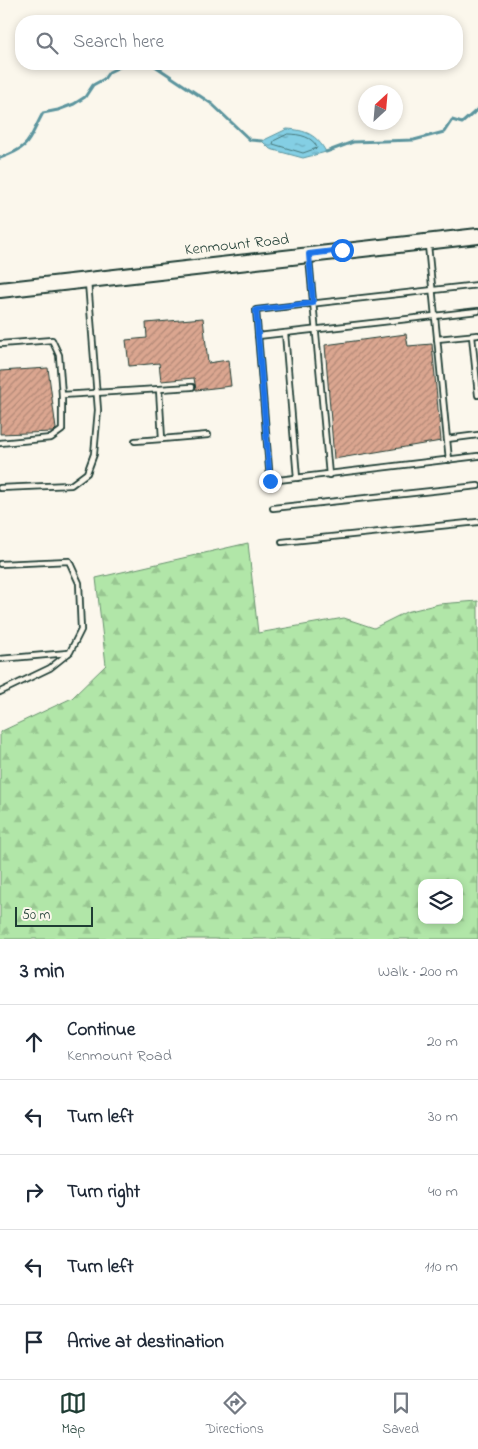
<!DOCTYPE html>
<meta charset="utf-8">
<style>
:root{--surface:#fff;--page:#f6f6f7;--text:#1f2937;--muted:#747a83;--line:#e0e1e3;--accent:#1f3d34}
body{margin:0;font-family:"Indie Flower",sans-serif;background:var(--page);color:var(--text)}
.controls{position:absolute;right:15px;bottom:15px;display:grid;overflow:hidden;border-radius:10px;box-shadow:0 2px 8px #0003}
.controls button{width:45px;height:45px;display:grid;place-items:center;padding:0;border:0;border-bottom:1px solid var(--line);background:var(--surface);color:var(--text);font:25px sans-serif}
.compass{position:absolute;left:358px;top:85px;width:45px;height:45px;border-radius:50%;background:var(--surface);box-shadow:0 2px 8px #0003;rotate:26deg}
.scale{position:absolute;left:15px;bottom:12px;width:78px;box-sizing:border-box;padding-left:5px;border:2px solid #1f3d34;border-top:0;font-size:14px;line-height:18px;white-space:nowrap;color:#1f3d34;-webkit-text-stroke:4px #fbf7ec;paint-order:stroke}
.stop{position:absolute;width:15px;height:15px;margin:-11px;border:4px solid #1a73e8;border-radius:50%;background:#fff}
.stop.end{background:#1a73e8;border-color:#fff;box-shadow:0 1px 5px #0008}
.list{margin:0;padding:0;list-style:none}
h2{display:flex;justify-content:space-between;align-items:center;height:65px;margin:0;padding:0 20px;font-size:21px}
h2 small{font-size:16px;font-weight:400;color:var(--muted)}
.list li{display:grid;grid-template-columns:32px 1fr auto;gap:15px;align-items:center;box-sizing:border-box;height:75px;padding:0 20px;border-top:1px solid var(--line)}
.list b{display:block;font-size:19px;white-space:nowrap}
.list p{margin:0;font-size:16px;white-space:nowrap;color:var(--muted)}
.list em{font-size:16px;font-style:normal;color:var(--muted)}
.icon{flex:none;width:28px;height:28px;fill:none;stroke:currentColor;stroke-width:2;stroke-linecap:round;stroke-linejoin:round}
.map{position:relative;flex:none;width:478px;height:939px;overflow:hidden}
.search{position:absolute;background:var(--surface);box-shadow:0 2px 8px #0003;left:15px;right:15px;top:15px;height:55px;display:flex;align-items:center;gap:12px;box-sizing:border-box;padding:0 18px;border-radius:20px;color:var(--muted);font-size:19px}
.sheet{height:440px;background:var(--surface)}
nav{display:flex;justify-content:space-around;align-items:center;box-sizing:border-box;height:70px;border-top:1px solid var(--line);background:var(--surface);font-size:14px;color:var(--muted)}
nav a{display:grid;justify-items:center;gap:2px}
nav .on{color:var(--accent)}
.map>svg:first-child{display:block}
</style>
<div class="map">
<svg width="478" height="939" viewBox="0 0 478 939">
<defs>
<pattern id="forest-firs" width="22" height="20" patternUnits="userSpaceOnUse" patternTransform="scale(1.25)"><rect width="22" height="20" fill="#b1e6a8"/><path d="M5 1l3.5 6h-7zM16 11l3.5 6h-7z" fill="#98c691"/></pattern>
<pattern id="water-ripples" width="26" height="14" patternUnits="userSpaceOnUse" patternTransform="scale(1.25)"><rect width="26" height="14" fill="#84cfe4"/><path d="M2 4q2-2 4 0t4 0M15 11q2-2 4 0t4 0" fill="none" stroke="#6ba9ba"/></pattern>
<pattern id="building-hatch" width="6" height="6" patternUnits="userSpaceOnUse" patternTransform="scale(1.25)"><rect width="6" height="6" fill="#dba690"/><path d="M-1 1l2-2M0 6l6-6M5 7l2-2" fill="none" stroke="#b18876"/></pattern>
</defs>
<rect width="100%" height="100%" fill="#fbf7ec"/>
<filter id="ink" filterUnits="userSpaceOnUse"><feTurbulence type="fractalNoise" baseFrequency=".02" numOctaves="2"/><feDisplacementMap in="SourceGraphic" scale="10" xChannelSelector="R" yChannelSelector="G"/><feConvolveMatrix kernelMatrix="1 2 1 2 8 2 1 2 1" color-interpolation-filters="sRGB"/></filter>
<g filter="url(#ink)">
<path fill="url(#forest-firs)" stroke="#68926e" fill-rule="evenodd" d="M 248,543 L 258,633 L 344,618 L 374,628 L 406,612 L 439,604 L 478,601 L 478,939 L 0,939 L 0,732 L 72,698 L 106,665 L 96,578 ZM 422,883 L 459,883 L 459,920 L 422,920 Z"/>
<path fill="url(#water-ripples)" stroke="#5c959e" d="M 287,129 C 306,130 317,135 326,152 L 303,158 L 270,149 L 262,141 Z"/>
<g fill="none" stroke-linecap="round" stroke-linejoin="round">
<path stroke="#47777a" stroke-width="1" d="M 288,134 C 299,134 314,137 317,148 L 303,153 L 273,144 L 274,141 Z"/>
<g stroke="#5c959e" stroke-width="3">
<polyline points="152,64 212,104 250,140 262,141"/>
<polyline points="326,152 353,142 414,140 444,132 452,120 462,123 478,109"/>
<path d="M 0,158 C 32,147 28,140 43,113 L 58,110 L 74,104 L 85,97 L 93,85 L 104,79 L 109,72 L 126,64"/>
</g>
</g>
<g fill="url(#building-hatch)" stroke="#1f3d34">
<polygon points="203,318 208,363 228,360 231,386 196,390 194,378 161,381 159,363 129,366 126,340 147,338 146,323"/>
<polygon points="406,334 408,346 432,344 441,441 334,459 325,345"/>
<polygon points="48,368 56,429 53,432 0,434 0,371"/>
</g>
<g fill="none" stroke-linecap="round" stroke-linejoin="round">
<g stroke="#1f3d34" stroke-width="8">
<g id="service">
<polyline points="428,245 449,460"/>
<polyline points="309,258 329,475"/>
<polyline points="478,285 256,310 270,481 478,456"/>
<polyline points="285,333 297,478"/>
<polyline points="258,336 478,311"/>
<polyline points="472,336 478,395"/>
<polyline points="437,339 478,335"/>
<polyline points="0,344 52,340 59,355 62,395"/>
<polyline points="162,439 208,435"/>
<polyline points="447,439 478,435"/>
<polyline points="135,441 162,439 159,389"/>
<polyline points="0,443 51,438 62,430 62,395 192,387"/>
<polyline points="0,488 71,485 87,473 94,454 98,410 88,282"/>
<polyline points="273,508 478,486"/>
<polyline points="282,542 478,522"/>
<polyline points="0,564 69,561 79,583 81,630 70,652 50,668 0,692"/>
<polyline points="0,659 68,653"/>
</g>
</g>
<g stroke="#1f3d34" stroke-width="18">
<polyline id="primary" points="0,290 478,236"/>
</g>
<use href="#service" stroke="#fbf7ec" stroke-width="4.5"/>
<use href="#primary" stroke="#fbf7ec" stroke-width="14"/>
</g>
</g>
<g fill="none" stroke-linecap="round" stroke-linejoin="round" filter="url(#ink)">
<polyline stroke="#1a73e8" stroke-width="6" points="270,481 256,310 313,303 309,254 342,250"/>
</g>
<g text-anchor="middle" dominant-baseline="central" stroke-width="4.5" stroke-linejoin="round" paint-order="stroke">
<g font-size="16" fill="#1f3d34" stroke="#fbf7ec">
<text transform="translate(237 245) rotate(-6)">Kenmount Road</text>
</g>
</g>
</svg>
<div class="controls">
<button><svg class="icon" aria-label="layers" viewBox="0 0 24 24"><path d="M12 4l9 5-9 5-9-5zM3 14l9 5 9-5"/></svg></button>
</div>
<svg class="compass" viewBox="-18 -18 36 36"><path d="M0-13l5 13h-10z" fill="#e53935"/><path d="M0 13l5-13h-10z" fill="#747a83"/></svg>
<div class="scale">50 m</div>
<div class="stop" style="left:342px;top:250px"></div>
<div class="stop end" style="left:270px;top:481px"></div>
<div class="search"><svg class="icon" aria-label="search" viewBox="0 0 24 24"><circle cx="10" cy="10" r="6"/><path d="M15 15l6 6"/></svg>Search here</div>
</div>
<section class="sheet">
<h2>3 min<small>Walk · 200 m</small></h2>
<ul class="list">
<li><svg class="icon" aria-label="ahead" viewBox="0 0 24 24"><path d="M12 20V5M6 11l6-6 6 6"/></svg><div><b>Continue</b><p>Kenmount Road</p></div><em>20 m</em></li>
<li><svg class="icon" aria-label="left" viewBox="0 0 24 24"><path d="M17 20v-9H6M10 6l-5 5 5 5"/></svg><div><b>Turn left</b></div><em>30 m</em></li>
<li><svg class="icon" aria-label="right" viewBox="0 0 24 24"><path d="M7 20v-9h11M14 6l5 5-5 5"/></svg><div><b>Turn right</b></div><em>40 m</em></li>
<li><svg class="icon" aria-label="left" viewBox="0 0 24 24"><path d="M17 20v-9H6M10 6l-5 5 5 5"/></svg><div><b>Turn left</b></div><em>110 m</em></li>
<li><svg class="icon" aria-label="arrive" viewBox="0 0 24 24"><path d="M6 21V4h12l-3 4 3 4H6"/></svg><div><b>Arrive at destination</b></div></li>
</ul>
</section>
<nav>
<a class="on"><svg class="icon" aria-label="map" viewBox="0 0 24 24"><path d="M3 6l6-2 6 2 6-2v14l-6 2-6-2-6 2zM9 4v14M15 6v14"/></svg>Map</a>
<a><svg class="icon" aria-label="directions" viewBox="0 0 24 24"><path d="M12 3l9 9-9 9-9-9zM9 14v-3h6M13 9l2 2-2 2"/></svg>Directions</a>
<a><svg class="icon" aria-label="saved" viewBox="0 0 24 24"><path d="M7 4h10v16l-5-4-5 4z"/></svg>Saved</a>
</nav>
